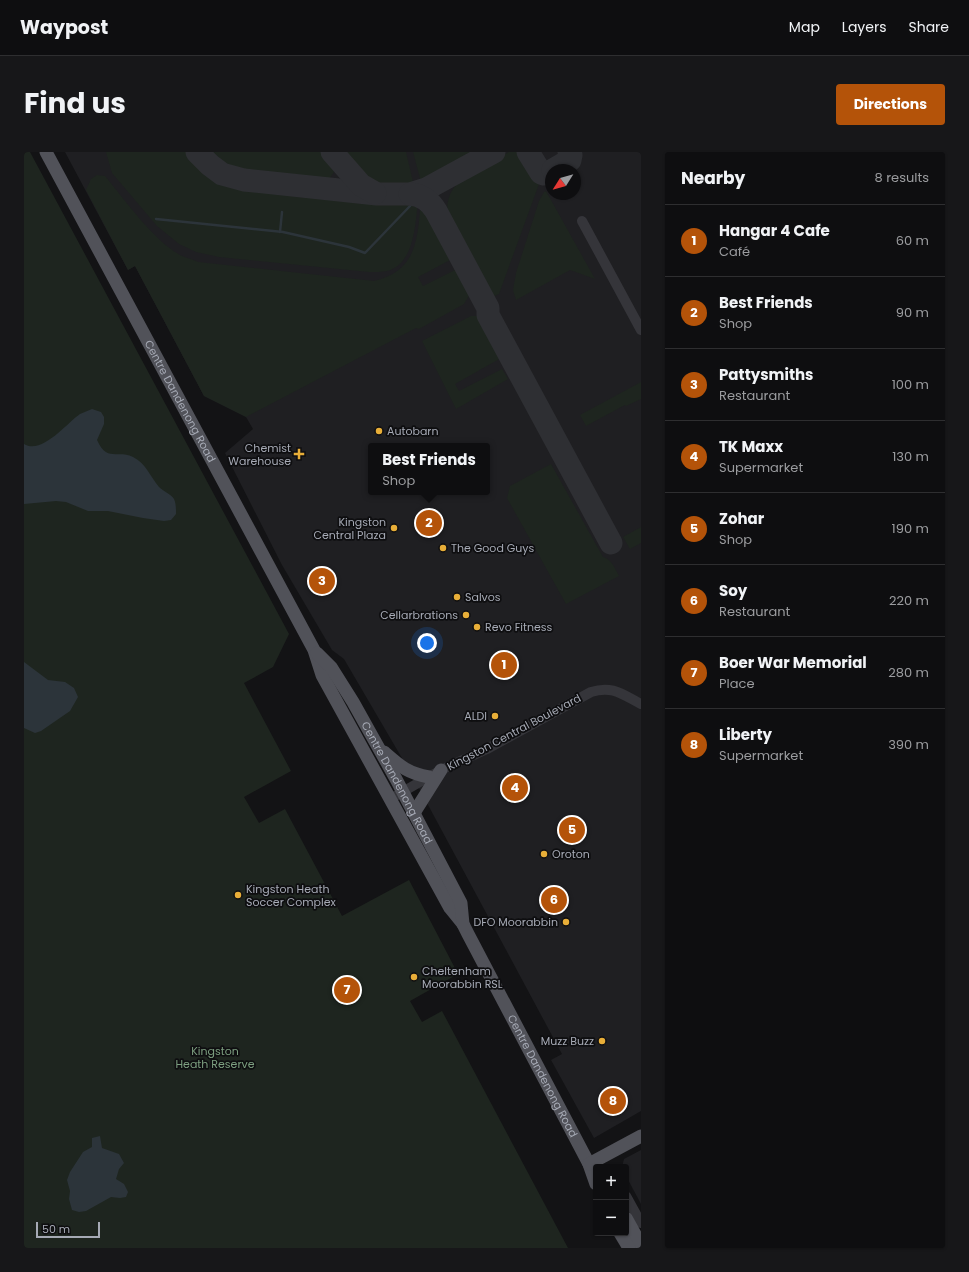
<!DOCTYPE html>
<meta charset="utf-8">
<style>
:root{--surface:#0e0e10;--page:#171719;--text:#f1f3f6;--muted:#9b9c9f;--line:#2e2e30;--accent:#b45309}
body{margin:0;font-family:Poppins,sans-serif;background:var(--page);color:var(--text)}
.controls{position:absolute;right:12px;bottom:12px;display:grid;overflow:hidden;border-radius:4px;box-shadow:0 1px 3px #0004}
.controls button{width:36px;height:36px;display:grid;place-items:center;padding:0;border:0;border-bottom:1px solid var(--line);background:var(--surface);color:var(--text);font:20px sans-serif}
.compass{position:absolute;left:521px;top:12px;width:36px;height:36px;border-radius:50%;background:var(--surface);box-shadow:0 1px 3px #0004;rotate:233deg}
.scale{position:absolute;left:12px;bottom:10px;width:64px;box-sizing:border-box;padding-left:4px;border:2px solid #a6aab5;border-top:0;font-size:11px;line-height:14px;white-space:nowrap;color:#a6aab5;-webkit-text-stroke:3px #0e0e10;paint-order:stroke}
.you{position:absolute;left:403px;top:491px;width:14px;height:14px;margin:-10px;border:3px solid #fff;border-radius:50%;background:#1a73e8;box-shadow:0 0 0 6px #1a73e833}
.badge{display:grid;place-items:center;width:26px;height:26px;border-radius:50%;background:var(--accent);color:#fff;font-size:13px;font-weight:700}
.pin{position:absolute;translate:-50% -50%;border:2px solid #fff;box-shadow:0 1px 4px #0006}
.popup{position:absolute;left:344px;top:291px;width:122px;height:52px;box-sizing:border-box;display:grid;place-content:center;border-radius:4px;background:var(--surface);filter:drop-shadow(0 1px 3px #0005);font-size:13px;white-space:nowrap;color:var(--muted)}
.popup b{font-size:15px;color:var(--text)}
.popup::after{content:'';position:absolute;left:50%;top:100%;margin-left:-8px;border:8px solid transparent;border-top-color:var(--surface)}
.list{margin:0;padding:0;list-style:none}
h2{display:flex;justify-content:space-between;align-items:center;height:52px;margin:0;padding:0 16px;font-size:17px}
h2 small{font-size:13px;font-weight:400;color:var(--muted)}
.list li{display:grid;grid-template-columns:26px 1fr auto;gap:12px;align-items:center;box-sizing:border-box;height:72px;padding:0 16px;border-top:1px solid var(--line)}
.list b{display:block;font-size:15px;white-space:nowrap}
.list p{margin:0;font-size:13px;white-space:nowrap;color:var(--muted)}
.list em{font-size:13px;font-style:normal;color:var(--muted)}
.map{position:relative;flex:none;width:617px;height:1096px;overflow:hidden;border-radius:4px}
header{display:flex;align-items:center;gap:24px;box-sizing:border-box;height:56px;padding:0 20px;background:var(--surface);border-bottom:1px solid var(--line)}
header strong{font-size:19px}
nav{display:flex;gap:22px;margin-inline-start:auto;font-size:14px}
.intro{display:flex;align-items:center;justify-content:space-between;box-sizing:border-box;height:96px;padding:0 24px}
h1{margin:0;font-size:28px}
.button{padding:10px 18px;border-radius:4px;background:var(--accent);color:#fff;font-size:14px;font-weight:700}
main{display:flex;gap:24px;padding:0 24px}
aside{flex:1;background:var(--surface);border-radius:4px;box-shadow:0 1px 3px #0004}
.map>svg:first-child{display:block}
</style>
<header>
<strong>Waypost</strong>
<nav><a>Map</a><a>Layers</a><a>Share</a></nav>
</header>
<div class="intro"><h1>Find us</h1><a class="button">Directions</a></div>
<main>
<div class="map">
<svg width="617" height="1096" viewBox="0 0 617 1096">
<rect width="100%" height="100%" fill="#131315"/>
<g fill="#1f1f22" fill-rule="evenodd">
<path d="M 41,0 L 617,0 L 617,959 L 570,986 L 527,908 L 538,902 L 389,625 L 320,507 L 308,498 L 258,413 L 201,301 L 229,277 L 222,265 L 180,244 L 111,114 L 104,118 ZM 527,18 L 551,18 L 551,42 L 527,42 ZM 347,294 L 463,294 L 463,340 L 347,340 Z"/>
<polygon points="617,998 617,1052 602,1024 602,1015 598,1015 600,1007"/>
</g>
<g fill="#1e251f">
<polygon points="0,0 6,0 265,482 249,515 220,531 267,619 220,645 235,671 261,657 318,764 385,728 434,822 386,849 398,870 418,859 544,1096 0,1096"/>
<path d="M 82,0 L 165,0 C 179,15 191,27 211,33 L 390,52 L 393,55 L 393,58 C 391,78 388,113 363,119 C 358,120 351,120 345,120 L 195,105 L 172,100 L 155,92 L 133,74 L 88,21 Z"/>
<polygon points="182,0 300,0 309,13 310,20 305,27 298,30 217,22 201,16 194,11"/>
<path d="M 316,0 L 382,0 L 390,34 C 352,40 340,27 316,0 Z"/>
<polygon points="389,0 457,0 399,31 397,30"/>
<path d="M 485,0 L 496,0 L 501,6 L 515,32 L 475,142 L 468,145 L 426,70 C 419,52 426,36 440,25 Z"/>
<path d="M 73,23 L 81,24 C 102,49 128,87 156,103 C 162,106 168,107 174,110 L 350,129 C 389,120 393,93 396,59 L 397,57 L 400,56 L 411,71 L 430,106 L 394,125 L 399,134 L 435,116 L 442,131 L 446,142 L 440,152 L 395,177 L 392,176 L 222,265 L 180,244 L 111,114 L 104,118 L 62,38 L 67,27 Z"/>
<polygon points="522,39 571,127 546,118 492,148 489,138 492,121 515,49 520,40"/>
<polygon points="447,164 453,164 457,170 477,206 431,232 435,239 478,217 484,227 432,257 398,189"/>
<polygon points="617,230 617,247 602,254 601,253 562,274 556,263"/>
<path d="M 527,312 L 579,405 C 587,407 591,416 595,424 L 542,452 L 483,346 L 486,334 Z"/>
<polygon points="617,375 617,391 606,397 599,385"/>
</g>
<g fill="#2c343a">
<path d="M 68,257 L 77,260 L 80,265 L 80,272 L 73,288 C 83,311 94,297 109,305 C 122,311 127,326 135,335 C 139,339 148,343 150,347 C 152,351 152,357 152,362 L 147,368 L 140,369 L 119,366 L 84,359 L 64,359 L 42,350 L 32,349 L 0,352 L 0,292 C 18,303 43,271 56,262 C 60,260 64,259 68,257 Z"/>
<polygon points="0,510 24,528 41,530 50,536 54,545 46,559 17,579 11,581 0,576"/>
<polygon points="76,984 78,996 95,1002 100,1011 95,1017 92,1027 100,1032 104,1040 102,1045 96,1046 87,1045 62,1059 55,1060 48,1058 45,1047 46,1039 43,1028 46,1020 59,1000 68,995 68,986"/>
</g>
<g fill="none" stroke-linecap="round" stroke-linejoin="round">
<g stroke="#2c343a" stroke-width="2.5">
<polyline points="132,67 259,80 325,95 341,101 386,54"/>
<polyline points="256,80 258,60"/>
</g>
<g stroke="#2e2f33" stroke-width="23">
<polyline points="173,0 186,13 198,22 220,28 353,42 386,42 402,37 470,0"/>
<polyline points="308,0 337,33 351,41"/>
<polyline points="504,0 517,21 520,22 527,19"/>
<polyline points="529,18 546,8 547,3 545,0"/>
<path d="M 386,42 C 398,43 406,49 412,59 L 464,156 L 464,163 L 587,391"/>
</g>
<g stroke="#35353a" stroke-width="10">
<polyline points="558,69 617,178"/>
<path d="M 366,647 L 417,618 L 463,597 L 567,540 C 589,533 599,543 617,552"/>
<polyline points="602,1044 617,1071"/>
</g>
<g stroke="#515259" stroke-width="13">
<path id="s1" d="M 22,0 L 290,498 L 298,523 L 426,756 L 439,772"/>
<path id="s2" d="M 293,501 L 307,515 L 329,550 L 372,627 L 437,751 L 439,772 L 444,782 L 565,1012 L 572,1032"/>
<path d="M 360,600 C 376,614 383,621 405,625"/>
<polyline points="390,661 417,618"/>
<polyline points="565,1012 617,984"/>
<polyline points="602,1066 617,1093"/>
<polyline points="596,1081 605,1096"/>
</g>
</g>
<g fill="#e8ae38" stroke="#0e0e10" stroke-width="1.5">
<circle cx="355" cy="279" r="4"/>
<path d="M273 296h4v4h4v4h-4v4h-4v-4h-4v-4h4z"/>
<circle cx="370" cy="376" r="4"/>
<circle cx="419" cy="396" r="4"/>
<circle cx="433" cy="445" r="4"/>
<circle cx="442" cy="463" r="4"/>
<circle cx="453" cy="475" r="4"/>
<circle cx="471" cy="564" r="4"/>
<circle cx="520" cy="702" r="4"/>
<circle cx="214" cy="743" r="4"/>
<circle cx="542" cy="770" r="4"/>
<circle cx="390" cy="825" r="4"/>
<circle cx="578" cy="889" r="4"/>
</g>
<g text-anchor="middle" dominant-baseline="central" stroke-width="3.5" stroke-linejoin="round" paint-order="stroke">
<g font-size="11" fill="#a6aab5" stroke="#0e0e10">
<text stroke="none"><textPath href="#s1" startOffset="283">Centre Dandenong Road</textPath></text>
<text transform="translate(490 580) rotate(-28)">Kingston Central Boulevard</text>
<text stroke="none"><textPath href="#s2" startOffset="153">Centre Dandenong Road</textPath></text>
<text stroke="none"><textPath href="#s2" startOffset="482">Centre Dandenong Road</textPath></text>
</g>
<g font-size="11" fill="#a6aab5" stroke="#0e0e10" text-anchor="start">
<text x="363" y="279">Autobarn</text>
<text x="267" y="296" text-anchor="end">Chemist<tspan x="267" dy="13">Warehouse</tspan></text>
<text x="362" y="370" text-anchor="end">Kingston<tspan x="362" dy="13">Central Plaza</tspan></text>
<text x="427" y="396">The Good Guys</text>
<text x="441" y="445">Salvos</text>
<text x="434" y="463" text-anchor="end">Cellarbrations</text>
<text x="461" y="475">Revo Fitness</text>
<text x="463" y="564" text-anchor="end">ALDI</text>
<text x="528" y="702">Oroton</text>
<text x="222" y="737">Kingston Heath<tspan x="222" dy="13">Soccer Complex</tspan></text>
<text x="534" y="770" text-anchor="end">DFO Moorabbin</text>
<text x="398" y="819">Cheltenham<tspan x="398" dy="13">Moorabbin RSL</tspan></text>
<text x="570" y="889" text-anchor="end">Muzz Buzz</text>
</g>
<g font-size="11" fill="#7d9f80" stroke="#0e0e10">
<text x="191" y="899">Kingston<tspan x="191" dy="13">Heath Reserve</tspan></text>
</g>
</g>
</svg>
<div class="controls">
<button>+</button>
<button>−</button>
</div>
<svg class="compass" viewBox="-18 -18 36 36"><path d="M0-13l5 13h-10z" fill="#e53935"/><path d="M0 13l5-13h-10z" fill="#9b9c9f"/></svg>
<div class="scale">50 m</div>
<div class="you"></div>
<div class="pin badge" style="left:480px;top:513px">1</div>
<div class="pin badge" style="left:405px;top:371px">2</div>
<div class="popup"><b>Best Friends</b>Shop</div>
<div class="pin badge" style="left:298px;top:429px">3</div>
<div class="pin badge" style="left:491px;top:636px">4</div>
<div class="pin badge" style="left:548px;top:678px">5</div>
<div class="pin badge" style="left:530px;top:748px">6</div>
<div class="pin badge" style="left:323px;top:838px">7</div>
<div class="pin badge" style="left:589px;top:949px">8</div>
</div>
<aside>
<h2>Nearby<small>8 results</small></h2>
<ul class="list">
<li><span class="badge">1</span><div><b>Hangar 4 Cafe</b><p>Café</p></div><em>60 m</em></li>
<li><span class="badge">2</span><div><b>Best Friends</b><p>Shop</p></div><em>90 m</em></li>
<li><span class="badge">3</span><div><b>Pattysmiths</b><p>Restaurant</p></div><em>100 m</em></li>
<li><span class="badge">4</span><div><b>TK Maxx</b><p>Supermarket</p></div><em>130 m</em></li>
<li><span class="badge">5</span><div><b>Zohar</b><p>Shop</p></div><em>190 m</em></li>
<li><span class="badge">6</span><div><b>Soy</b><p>Restaurant</p></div><em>220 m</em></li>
<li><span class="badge">7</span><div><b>Boer War Memorial</b><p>Place</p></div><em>280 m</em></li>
<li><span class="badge">8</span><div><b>Liberty</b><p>Supermarket</p></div><em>390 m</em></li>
</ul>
</aside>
</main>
